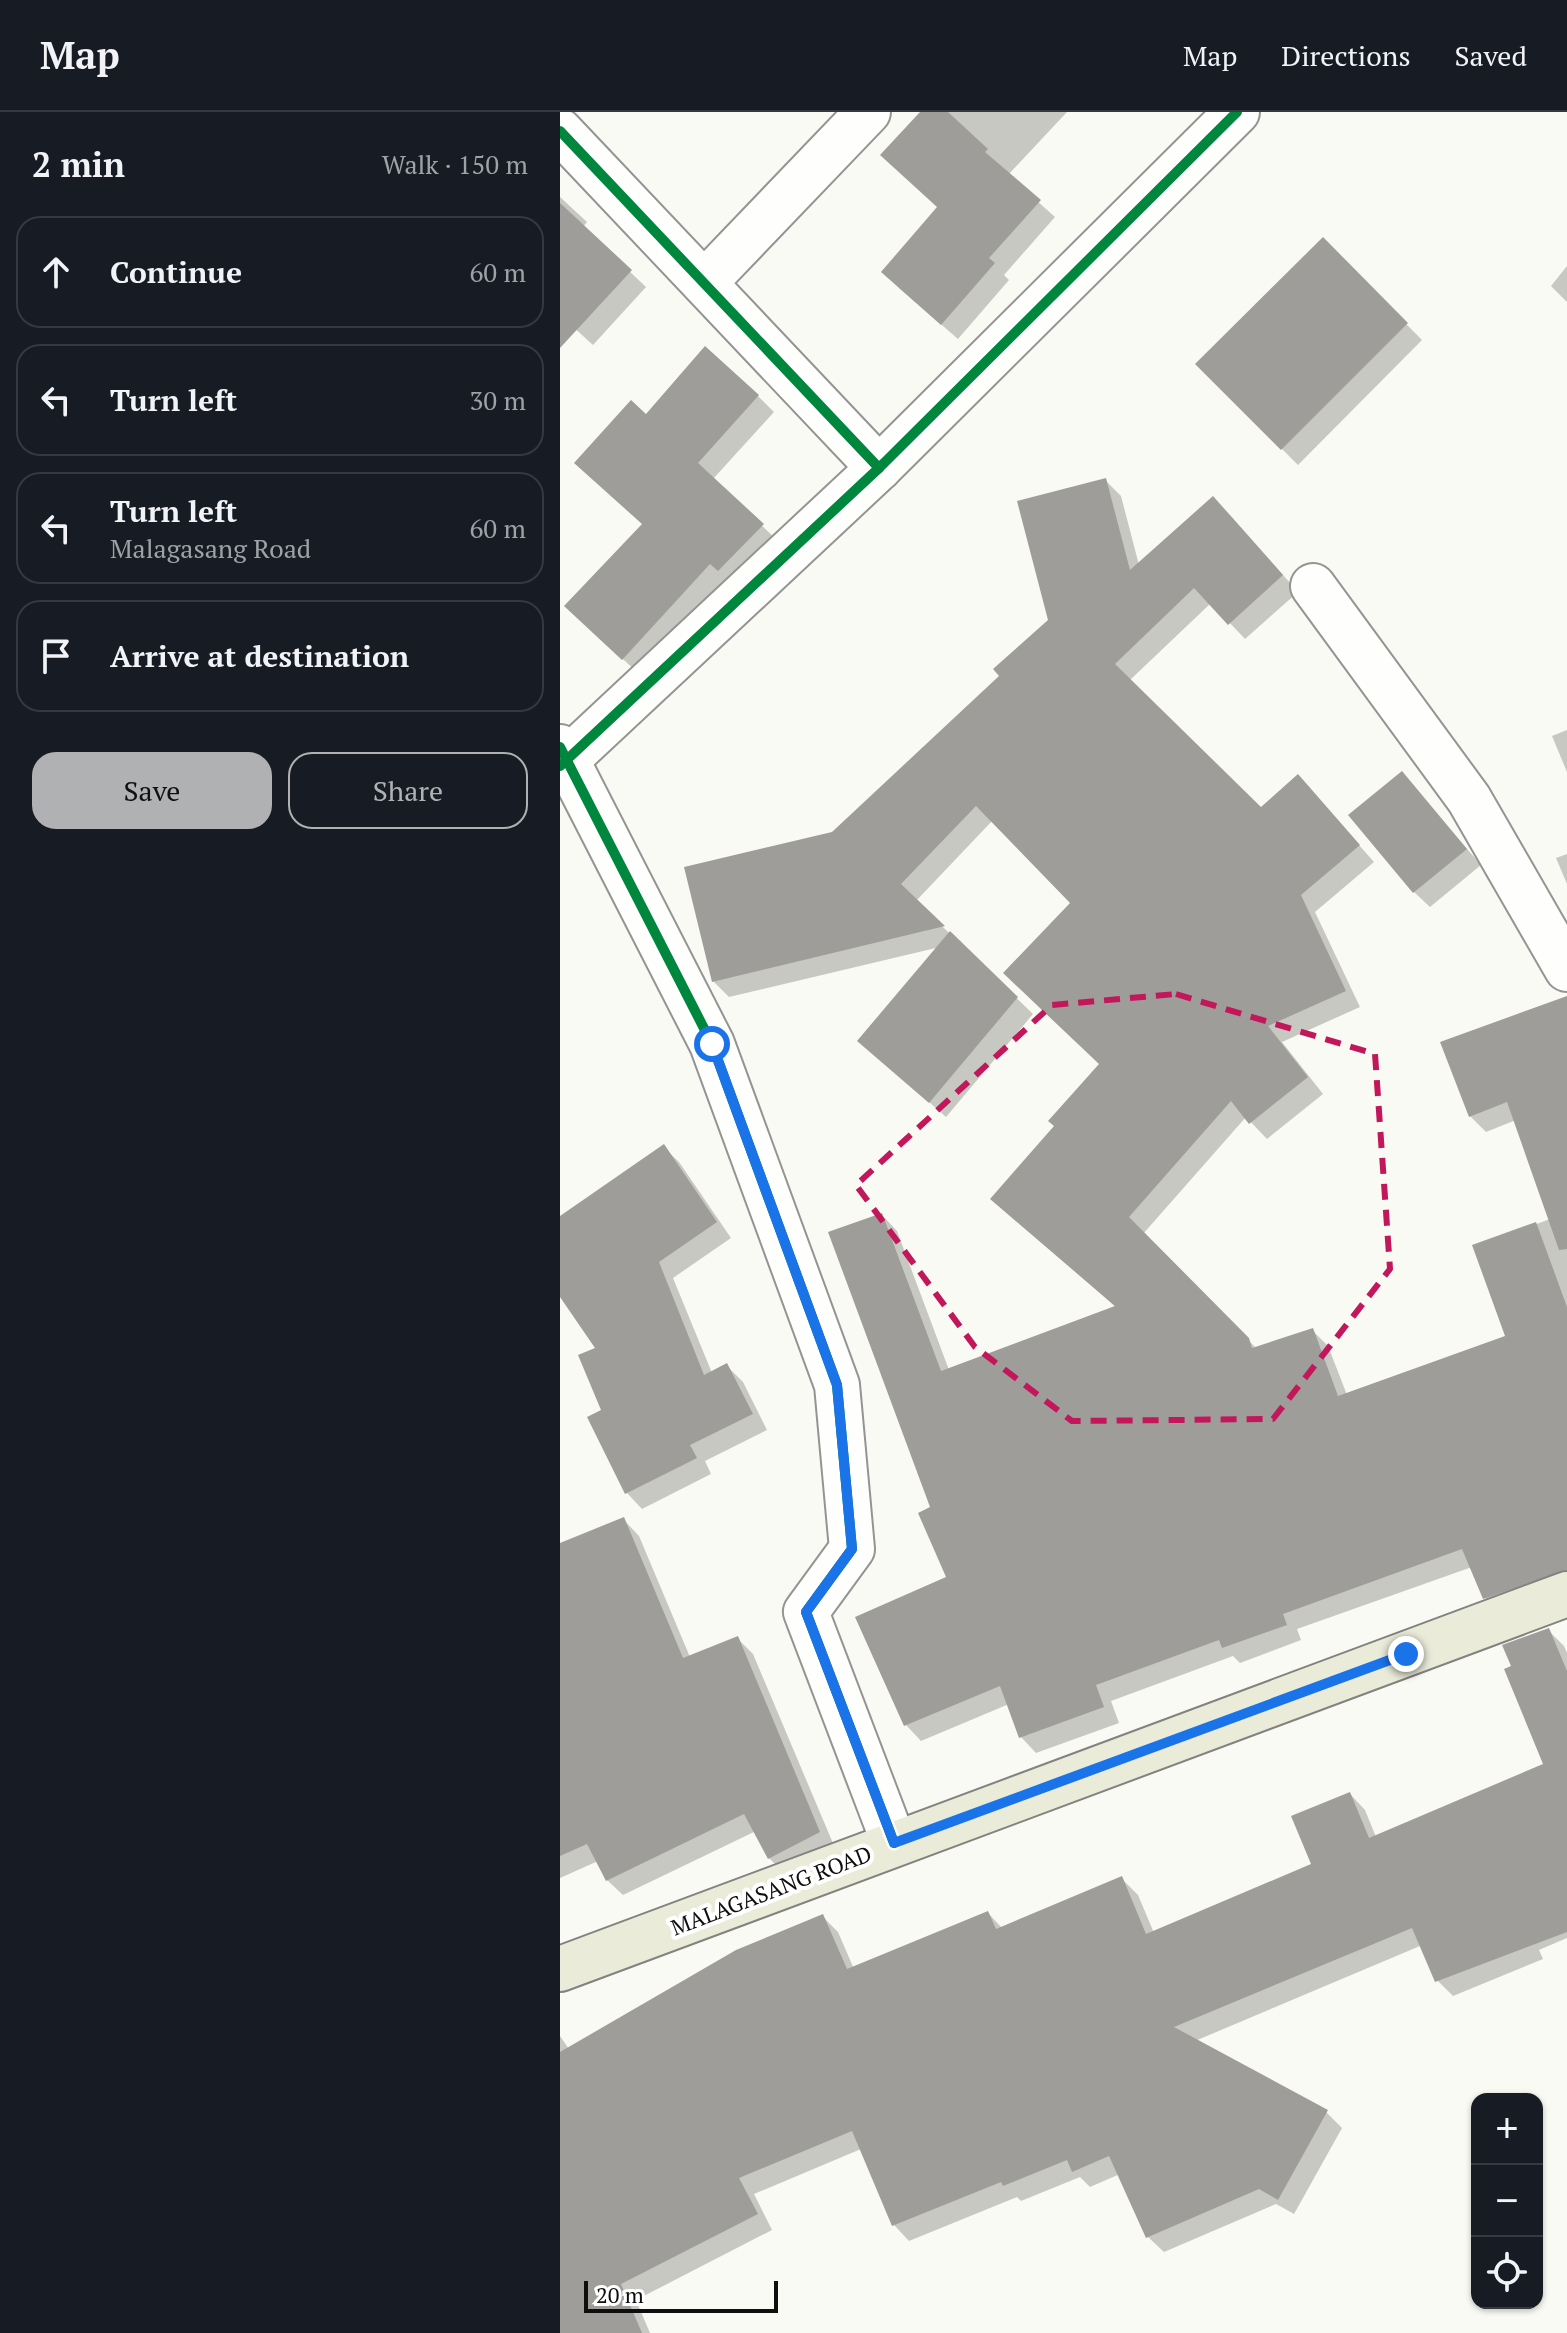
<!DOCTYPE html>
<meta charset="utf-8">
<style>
:root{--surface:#171b24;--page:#20242c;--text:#f1f3f6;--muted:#9ea1a6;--line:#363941;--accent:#b0b1b2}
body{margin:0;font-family:"PT Serif",serif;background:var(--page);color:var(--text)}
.controls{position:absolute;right:24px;bottom:24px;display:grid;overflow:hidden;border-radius:16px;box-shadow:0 2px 6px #0004}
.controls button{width:72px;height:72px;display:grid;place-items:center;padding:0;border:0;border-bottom:2px solid var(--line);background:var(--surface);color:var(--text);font:40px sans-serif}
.scale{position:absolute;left:24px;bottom:20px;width:194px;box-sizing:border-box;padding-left:8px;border:4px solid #0e0e0e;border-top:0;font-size:22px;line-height:28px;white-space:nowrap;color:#0e0e0e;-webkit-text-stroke:6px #fff;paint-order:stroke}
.stop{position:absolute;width:24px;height:24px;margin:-18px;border:6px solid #1a73e8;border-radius:50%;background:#fff}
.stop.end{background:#1a73e8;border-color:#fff;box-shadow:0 2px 8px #0008}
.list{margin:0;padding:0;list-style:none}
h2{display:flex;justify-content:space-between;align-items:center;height:104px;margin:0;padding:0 32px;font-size:34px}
h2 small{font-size:26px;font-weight:400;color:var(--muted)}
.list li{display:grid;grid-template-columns:52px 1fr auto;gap:24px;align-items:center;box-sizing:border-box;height:112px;margin:0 16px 16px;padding:0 16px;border:2px solid var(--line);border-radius:24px}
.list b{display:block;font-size:30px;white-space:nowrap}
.list p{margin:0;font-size:26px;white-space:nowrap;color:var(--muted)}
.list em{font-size:26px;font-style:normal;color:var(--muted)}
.actions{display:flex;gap:16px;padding:24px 32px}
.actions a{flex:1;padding:18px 0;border:2px solid var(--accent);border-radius:24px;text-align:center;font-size:28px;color:var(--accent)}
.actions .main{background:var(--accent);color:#111}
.icon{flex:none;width:44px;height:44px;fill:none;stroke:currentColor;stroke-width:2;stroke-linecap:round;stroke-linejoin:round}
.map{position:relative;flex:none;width:1007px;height:2221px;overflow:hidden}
header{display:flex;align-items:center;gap:48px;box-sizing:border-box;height:112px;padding:0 40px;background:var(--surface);border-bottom:2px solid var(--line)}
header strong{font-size:38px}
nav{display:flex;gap:44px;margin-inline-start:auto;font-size:28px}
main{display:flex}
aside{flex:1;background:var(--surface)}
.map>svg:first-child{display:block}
</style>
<header>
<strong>Map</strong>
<nav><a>Map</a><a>Directions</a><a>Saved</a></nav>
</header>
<main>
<aside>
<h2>2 min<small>Walk · 150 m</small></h2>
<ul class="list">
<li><svg class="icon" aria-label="ahead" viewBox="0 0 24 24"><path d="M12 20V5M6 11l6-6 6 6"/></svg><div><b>Continue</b></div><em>60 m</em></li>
<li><svg class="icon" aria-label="left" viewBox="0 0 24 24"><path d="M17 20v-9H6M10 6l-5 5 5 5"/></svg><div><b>Turn left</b></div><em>30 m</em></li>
<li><svg class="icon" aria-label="left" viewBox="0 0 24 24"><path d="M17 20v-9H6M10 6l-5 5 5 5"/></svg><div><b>Turn left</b><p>Malagasang Road</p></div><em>60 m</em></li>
<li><svg class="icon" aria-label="arrive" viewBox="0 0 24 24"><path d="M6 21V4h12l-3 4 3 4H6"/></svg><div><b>Arrive at destination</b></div></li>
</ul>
<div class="actions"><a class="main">Save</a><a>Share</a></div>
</aside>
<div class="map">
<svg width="1007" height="2221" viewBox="0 0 1007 2221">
<rect width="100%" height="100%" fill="#fafaf4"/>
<g fill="#0003">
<polygon points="362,0 507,0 448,63 495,105 444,163 449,168 398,227 339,176 380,96"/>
<polygon points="0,85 27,110 23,115 86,175 33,233 0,203"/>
<polygon points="763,128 862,228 738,353 637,252"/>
<polygon points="1007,154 1007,190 991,174"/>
<polygon points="198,284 214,300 153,367 218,429 175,474 167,466 79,562 23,510 83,413 86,304"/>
<polygon points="545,368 561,384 579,453 669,402 738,480 685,527 651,491 570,568 701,698 753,681 814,750 755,800 800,895 722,930 763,982 707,1027 686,1005 583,1122 697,1237 752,1218 768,1234 787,1283 948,1225 915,1135 990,1107 956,1008 926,1020 910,1004 883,931 1007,969 1007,1466 940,1501 925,1486 912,1455 737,1517 741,1528 680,1551 673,1544 551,1589 559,1611 476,1641 461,1625 449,1592 361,1629 346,1613 389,1466 372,1396 322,1103 337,1119 389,1258 557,1196 432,1087 496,1014 542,952 513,791 433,708 356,789 473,902 386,1005 300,929 380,835 169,885 153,869 272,721 442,564 490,509"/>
<polygon points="1007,618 1007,660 992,624"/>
<polygon points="842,662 921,753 870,795 854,780"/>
<polygon points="1007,742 1007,772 996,746"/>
<polygon points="103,1035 119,1050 171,1126 113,1166 152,1261 167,1254 183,1270 207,1318 145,1349 151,1362 82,1397 67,1381 43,1299 38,1237 0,1182 0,1106"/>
<polygon points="64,1408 79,1424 130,1545 177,1526 193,1542 275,1736 225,1762 209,1746 196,1719 63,1783 47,1768 38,1749 0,1766 0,1433"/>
<polygon points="988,1518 1004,1534 1007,1541 1007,1826 979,1838 983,1847 893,1884 877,1868 860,1834 635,1929 766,2000 782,2016 734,2102 716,2092 604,2140 588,2125 560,2062 530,2075 520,2065 461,2089 457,2085 349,2129 334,2113 301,2037 194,2082 212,2118 76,2188 90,2221 0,2221 0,1924 9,1937 262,1804 278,1820 294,1857 428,1801 443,1817 562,1767 578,1783 594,1821 754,1754 790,1682 805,1698 816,1725 986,1653 953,1555"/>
</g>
<g fill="#9e9d99">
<polygon points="360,0 388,0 428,37 425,40 481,88 429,146 435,151 381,213 321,160 377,95 320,43"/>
<polygon points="0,91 72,158 0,236"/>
<polygon points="763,125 848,211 721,338 635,252"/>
<polygon points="145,234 199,283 138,351 204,412 158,459 150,452 62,548 4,494 82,412 14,351 71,288 86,302"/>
<polygon points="546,366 570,458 653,384 723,463 668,513 634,476 555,552 701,695 738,662 800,733 741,783 786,879 708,914 748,965 689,1012 671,989 569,1105 689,1226 692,1236 753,1216 778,1284 945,1224 912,1133 976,1110 1007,1195 1007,1458 923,1487 902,1437 723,1502 727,1513 662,1536 659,1528 536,1573 544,1595 459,1626 440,1574 344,1614 295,1505 386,1465 358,1401 370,1395 268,1120 322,1101 381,1259 555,1194 430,1087 494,1014 488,1009 539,952 443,861 510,791 416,694 341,772 385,814 152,870 124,755 272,720 439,564 433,557 488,508 457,389"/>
<polygon points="842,659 907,737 853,781 788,703"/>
<polygon points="390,819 458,885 369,991 297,929"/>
<polygon points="1007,884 1007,1137 999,1138 947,990 909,1005 880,930"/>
<polygon points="104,1032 157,1110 99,1150 144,1263 167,1251 193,1302 130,1333 137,1346 65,1382 27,1305 41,1298 18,1243 35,1236 0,1185 0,1104"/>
<polygon points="64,1405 123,1546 178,1524 260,1720 208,1747 184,1702 46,1769 27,1732 0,1744 0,1431"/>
<polygon points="989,1516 1007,1559 1007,1820 875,1870 852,1816 614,1915 768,1998 718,2088 699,2077 586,2126 549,2044 512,2060 507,2048 443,2074 441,2070 332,2114 292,2019 179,2066 198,2102 61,2172 82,2221 0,2221 0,1940 176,1838 263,1802 287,1857 428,1799 436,1817 562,1764 586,1822 751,1752 731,1704 790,1680 809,1726 983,1652 944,1557 951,1554 942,1533"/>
</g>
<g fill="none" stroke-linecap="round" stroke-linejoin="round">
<g stroke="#949492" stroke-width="48">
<g id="minor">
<polyline points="0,19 319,356"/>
<polyline points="145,170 308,0"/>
<polyline points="753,474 909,687 1007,857"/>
<polyline points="0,635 152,932 277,1273 292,1437 246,1500 334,1731"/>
<polyline points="0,654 319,356 677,0"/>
</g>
</g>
<g stroke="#82827f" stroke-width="48">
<polyline id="major" points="0,1857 1007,1482"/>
</g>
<use href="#minor" stroke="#fefefd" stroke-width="44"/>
<use href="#major" stroke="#ebebda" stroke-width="44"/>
<g stroke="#fff" stroke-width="15">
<g id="cycleway">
<polyline points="0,19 319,356"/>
<polyline points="0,635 152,932 277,1273 292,1437 246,1500 334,1731"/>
<polyline points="0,654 319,356 677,0"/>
</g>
</g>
<use href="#cycleway" stroke="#00873e" stroke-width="10"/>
</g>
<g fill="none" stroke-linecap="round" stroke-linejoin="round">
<polyline stroke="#1a73e8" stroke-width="10" points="152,932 277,1273 292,1437 246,1500 334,1731 846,1542"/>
</g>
<path fill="none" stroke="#c2185b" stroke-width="6" stroke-dasharray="16 10" stroke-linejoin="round" d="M 616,882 L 815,942 L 830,1157 L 713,1307 L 512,1309 L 415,1235 L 296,1073 L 492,893 Z"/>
<g text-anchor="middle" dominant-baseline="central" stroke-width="8" stroke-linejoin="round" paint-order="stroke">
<g font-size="22" fill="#0e0e0e" stroke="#fff">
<text transform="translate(211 1778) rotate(-21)">MALAGASANG ROAD</text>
</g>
</g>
</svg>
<div class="controls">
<button>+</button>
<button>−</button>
<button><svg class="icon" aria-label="locate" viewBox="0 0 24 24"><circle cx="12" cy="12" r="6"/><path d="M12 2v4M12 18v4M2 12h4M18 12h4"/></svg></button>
</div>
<div class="scale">20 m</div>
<div class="stop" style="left:152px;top:932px"></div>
<div class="stop end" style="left:846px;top:1542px"></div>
</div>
</main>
